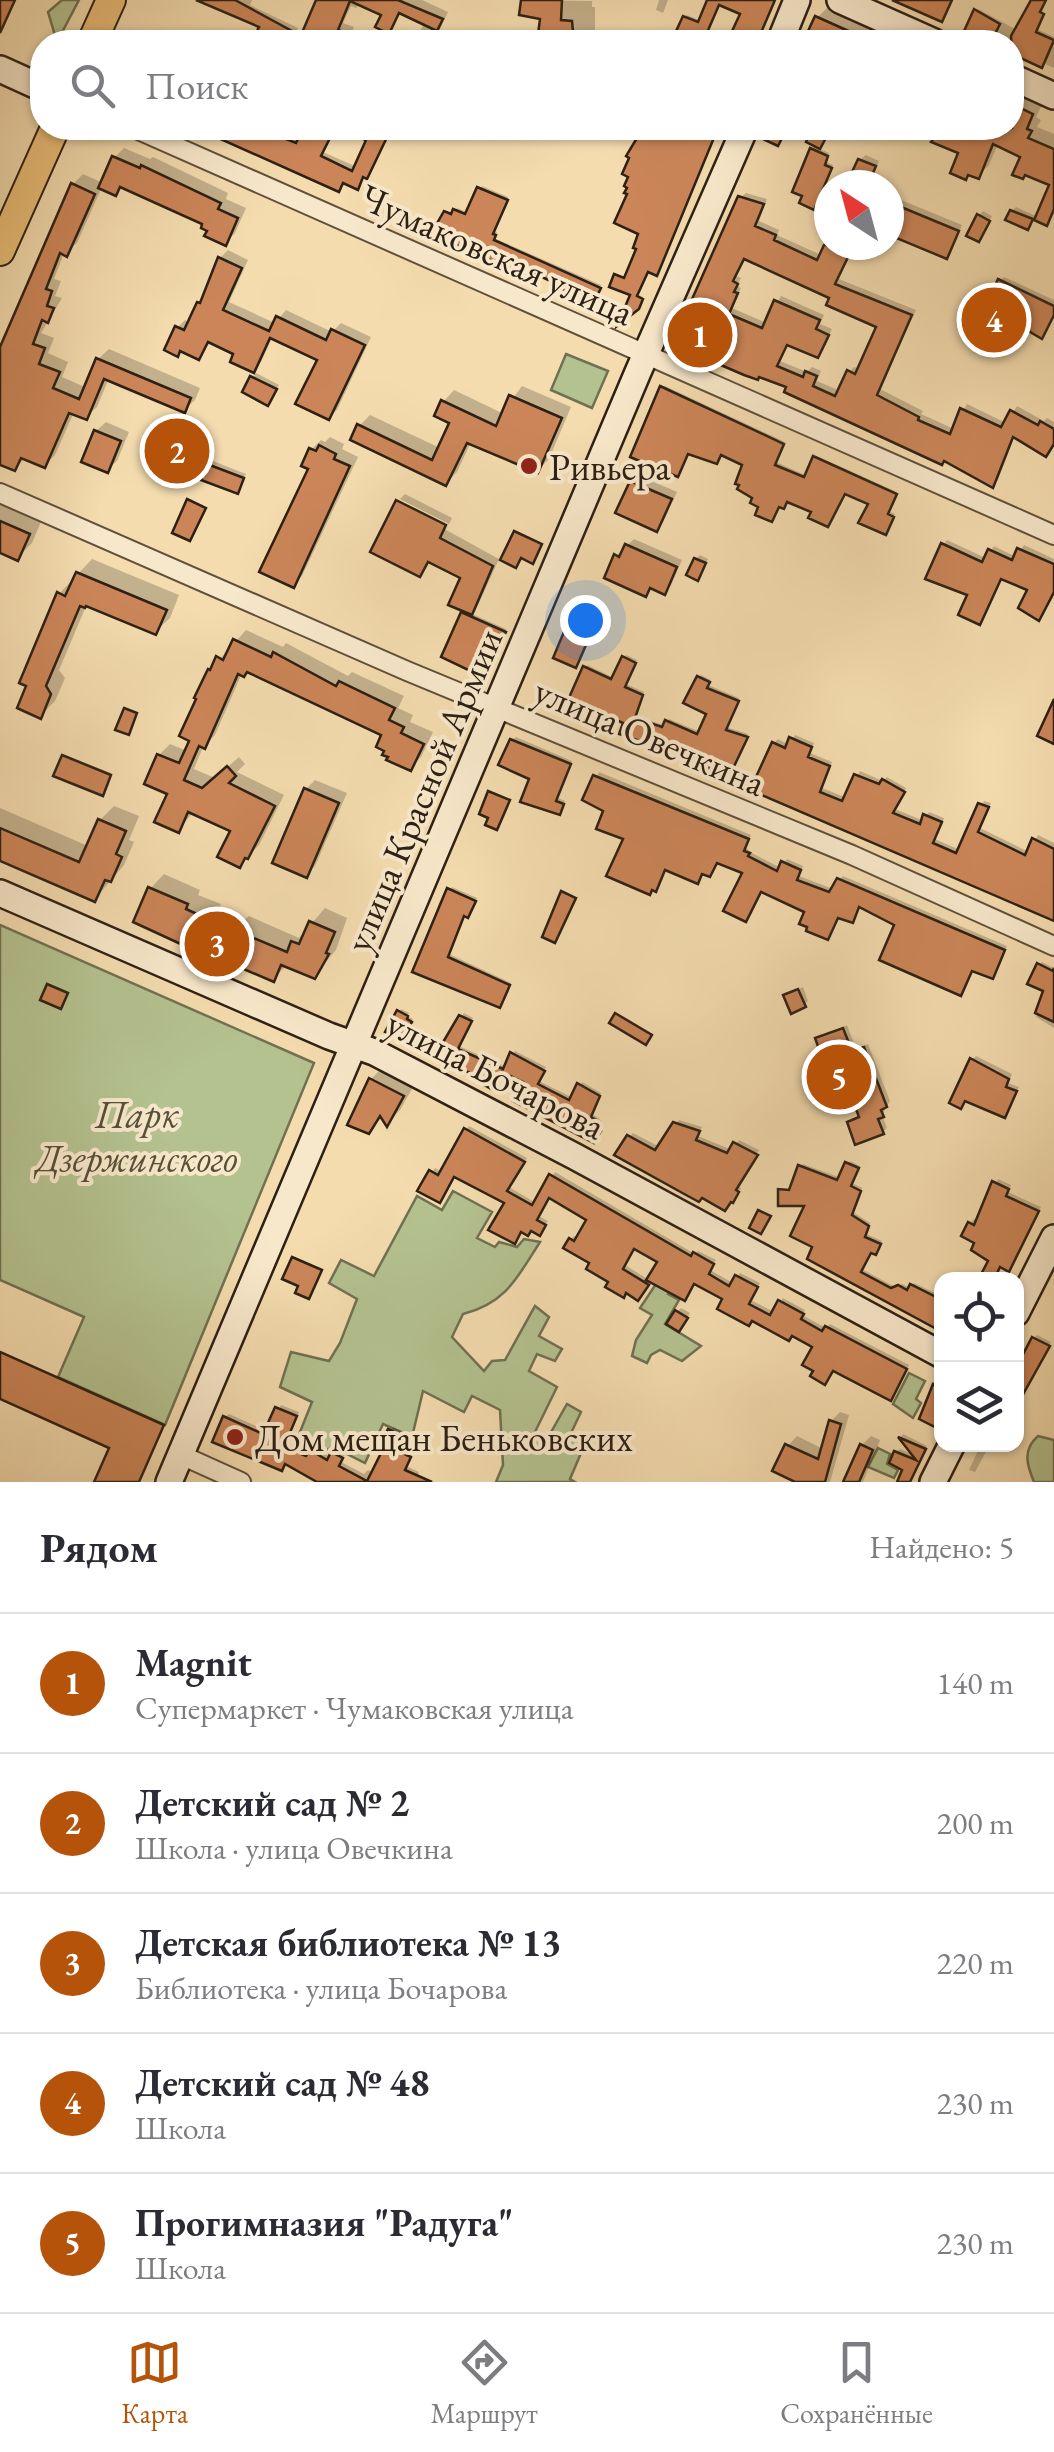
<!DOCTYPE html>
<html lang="ru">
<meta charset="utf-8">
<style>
:root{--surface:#fff;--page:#f2f2f3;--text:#2b2b33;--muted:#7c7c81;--line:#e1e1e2;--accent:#b45309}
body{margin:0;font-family:"EB Garamond",serif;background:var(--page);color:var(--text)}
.controls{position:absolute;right:30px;bottom:30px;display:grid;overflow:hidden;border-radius:20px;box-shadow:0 2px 8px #0004}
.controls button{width:90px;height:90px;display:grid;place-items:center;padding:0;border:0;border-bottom:2px solid var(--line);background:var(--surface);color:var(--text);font:50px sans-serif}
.compass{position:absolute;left:814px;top:170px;width:90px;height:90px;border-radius:50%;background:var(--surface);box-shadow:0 2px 8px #0004;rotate:324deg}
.you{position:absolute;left:585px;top:620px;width:35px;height:35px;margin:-25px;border:8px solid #fff;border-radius:50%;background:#1a73e8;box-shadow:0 0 0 15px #1a73e833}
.badge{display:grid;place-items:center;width:65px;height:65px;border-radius:50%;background:var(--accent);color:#fff;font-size:32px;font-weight:700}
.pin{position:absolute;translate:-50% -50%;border:5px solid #fff;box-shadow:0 2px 10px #0006}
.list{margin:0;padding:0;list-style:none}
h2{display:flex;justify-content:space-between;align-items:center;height:130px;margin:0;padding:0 40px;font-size:42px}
h2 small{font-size:32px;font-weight:400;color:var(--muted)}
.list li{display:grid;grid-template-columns:65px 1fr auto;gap:30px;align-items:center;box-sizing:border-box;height:140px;padding:0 40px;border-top:2px solid var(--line)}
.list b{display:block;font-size:38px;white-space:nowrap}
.list p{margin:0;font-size:32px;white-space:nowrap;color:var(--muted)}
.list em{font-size:32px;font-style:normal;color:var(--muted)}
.icon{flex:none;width:55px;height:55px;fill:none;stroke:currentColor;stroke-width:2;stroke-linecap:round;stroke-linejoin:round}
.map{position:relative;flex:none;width:1054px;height:1482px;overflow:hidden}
.search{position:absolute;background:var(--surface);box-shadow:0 2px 8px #0004;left:30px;right:30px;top:30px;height:110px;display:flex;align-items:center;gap:25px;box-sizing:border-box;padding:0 35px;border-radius:40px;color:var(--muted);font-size:38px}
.sheet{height:830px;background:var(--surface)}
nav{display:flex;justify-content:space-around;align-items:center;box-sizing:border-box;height:140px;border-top:2px solid var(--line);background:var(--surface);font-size:28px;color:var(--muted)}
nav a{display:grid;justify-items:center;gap:5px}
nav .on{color:var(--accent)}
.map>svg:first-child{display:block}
</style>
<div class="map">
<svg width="1054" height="1482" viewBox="0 0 1054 1482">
<rect width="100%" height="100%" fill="#f4dcaf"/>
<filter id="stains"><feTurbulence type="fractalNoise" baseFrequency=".002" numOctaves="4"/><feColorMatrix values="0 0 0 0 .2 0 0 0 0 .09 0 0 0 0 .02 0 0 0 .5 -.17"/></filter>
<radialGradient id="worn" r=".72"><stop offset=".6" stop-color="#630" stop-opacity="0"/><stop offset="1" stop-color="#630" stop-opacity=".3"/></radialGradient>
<g fill="#b4c290" stroke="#707152" stroke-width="2.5">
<polygon points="62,0 79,0 57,42 48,12"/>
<polygon points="566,354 608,371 592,408 551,390"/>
<polygon points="0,925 314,1063 165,1425 58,1377 84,1317 0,1280"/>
<path d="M 453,1191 L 492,1212 L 477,1238 L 495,1247 L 499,1242 L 517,1247 L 524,1239 L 540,1242 C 517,1278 506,1303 463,1314 L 452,1337 L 484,1371 L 492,1361 L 505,1360 L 535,1306 L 549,1317 L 539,1336 L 562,1349 L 555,1361 L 537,1354 L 529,1371 L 557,1387 L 533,1436 L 546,1441 L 567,1404 L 581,1412 L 571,1433 L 587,1439 L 570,1479 L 575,1482 L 496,1482 L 503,1465 L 500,1410 L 472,1396 L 464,1412 L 423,1391 L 412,1437 L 383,1424 L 365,1463 L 333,1447 L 324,1451 L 296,1442 L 312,1402 L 280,1387 L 291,1352 L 329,1361 L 340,1343 L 357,1299 L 329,1283 L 341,1260 L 374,1276 L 417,1196 L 442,1210 Z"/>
<polygon points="664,1272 676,1279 668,1294 679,1300 665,1324 701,1346 682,1361 660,1350 651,1355 647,1363 632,1356 636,1340 652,1315 640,1308"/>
<polygon points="909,1373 925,1381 916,1399 921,1403 913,1418 893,1404"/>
<path d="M 1038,1436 L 1054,1440 L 1054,1482 L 1034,1482 C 1027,1465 1022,1450 1038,1436 Z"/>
<polygon points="878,1448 890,1454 887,1464 898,1470 894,1478 868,1467"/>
</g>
<g fill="#0003" fill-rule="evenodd">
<polygon points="201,0 252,0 250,5 298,28 292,42 254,42 263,25"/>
<polygon points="317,0 422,0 448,12 434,42 415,42 424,23 401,12 388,31 384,14 361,3 356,8 351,6 343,23 354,27 350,37 339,42 322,35 318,40"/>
<polygon points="524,0 592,1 592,7 595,7 595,42 540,42 542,17"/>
<polygon points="659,0 668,0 663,13 656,10"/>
<polygon points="709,0 774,0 756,42 730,42 744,12 719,3 706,34 725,42 674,42 685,17 687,15 701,21"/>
<polygon points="1033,0 1046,0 1037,29 1054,37 1054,68 1012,49 1012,42 996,42 967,30 978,9 1017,30"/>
<polygon points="828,7 909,42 806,42 817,18"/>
<polygon points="188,34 208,42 180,42"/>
<polygon points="1012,89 1043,103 1036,117 1041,120 1037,127 1054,134 1054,215 1046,223 1034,217 1028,227 1012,211 1016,207 1038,217 1052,184 1023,155 998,144 989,165 978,176 961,152 934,141 940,128 1012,128"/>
<polygon points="210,128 270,128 300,140 305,128 335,128 323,152 357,167 370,138 345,128 391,128 380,154 357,187 208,131"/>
<polygon points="648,128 679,128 687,131 689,128 716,128 705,161 658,271 648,270 637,294 643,297 640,304 616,275 627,277 642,233 630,155"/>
<polygon points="792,128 831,128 818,148 829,153 826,162 833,165 816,204 812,149 817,144 812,136"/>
<polygon points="124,148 150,159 153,157 228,193 226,199 246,208 235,233 225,243 206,223 123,186 116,193 102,187 77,243 64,253 54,279 61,281 55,296 62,298 41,333 54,338 48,353 68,362 62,377 85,387 98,359 109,349 200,388 195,400 184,410 109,378 97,407 86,417 74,412 55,455 45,465 26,457 15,468 0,462 0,350 73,184 83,174 103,183 115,157"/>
<polygon points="866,155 879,161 869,185 854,185 860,160"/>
<polygon points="482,186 508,197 494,231 497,232 494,238 601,285 597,293 560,283 446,212 454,213 457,208 469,213"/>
<path d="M 746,193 L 767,199 L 759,221 L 779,230 L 777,235 L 821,255 L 829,239 L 829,245 L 843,245 L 852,251 L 839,279 L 916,310 L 880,389 L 923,411 L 921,414 L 954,429 L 967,404 L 1006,423 L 1017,406 L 1044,421 L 1047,418 L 1054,422 L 1054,443 L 1015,435 L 998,480 L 993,485 L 945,459 L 789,386 L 675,342 L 740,198 ZM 746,257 L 832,297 L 880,326 L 860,369 L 854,367 L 849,372 L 840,391 L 817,381 L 821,371 L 812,367 L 807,372 L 780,361 L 789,343 L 818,355 L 823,350 L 832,329 L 820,324 L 824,315 L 781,296 L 766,323 L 732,308 L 741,288 L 737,286 L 741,278 L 737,276 Z"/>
<polygon points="889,195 962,225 951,251 946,256 889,232"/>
<polygon points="983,211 992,216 979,239 979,215"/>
<polygon points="228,250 248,260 229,302 275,323 286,310 332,332 341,323 371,337 337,410 329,417 320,358 273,336 261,362 253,370 236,353 211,341 199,357 177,328 185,320 190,323 205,297 220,258"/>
<polygon points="1004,277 1054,300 1054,315 1042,336 1000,281"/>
<polygon points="256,373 279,385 268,403 245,391"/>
<polygon points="522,386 571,407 549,459 538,470 471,442 457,472 446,483 359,426 370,415 440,448 453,422 437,414 444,401 454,390 502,413"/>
<polygon points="665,386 785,442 776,462 807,476 817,456 897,492 888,511 895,514 887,530 871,502 846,492 814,511 787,499 779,504 762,506 746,464 662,388"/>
<polygon points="106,422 129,432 117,461 107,470 96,431"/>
<polygon points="330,437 344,444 342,449 358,457 302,576 293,585 311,450 321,440 325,442"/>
<polygon points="213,461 246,474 237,491 209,465"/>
<polygon points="638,475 677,492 663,522 656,529 632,482"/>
<polygon points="405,494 452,518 449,524 400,499"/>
<polygon points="0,499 42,519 32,543 17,558 0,550"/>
<polygon points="397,503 499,559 478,605 470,613 506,629 486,673 463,613 466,610 463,577 430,560 420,574"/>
<polygon points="634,539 682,560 671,585 665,592 653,586 645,594 616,556"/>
<polygon points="947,540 986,558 994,546 1016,557 1024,545 1054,559 1054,596 1043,614 1039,618 1030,589 1002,577 970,594 943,545"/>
<polygon points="700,555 708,559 698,578 696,559"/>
<polygon points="92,559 179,595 170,618 155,632 87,604 59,670 65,678 55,701 40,716 59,594"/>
<polygon points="573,625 591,633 575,665 569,629"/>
<polygon points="246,630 283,647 286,643 348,676 352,672 404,696 398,708 413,715 410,722 433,732 421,757 410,768 385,733 248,670 242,673 215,735 203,747 194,769 215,778 239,757 245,764 237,772 284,795 259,845 239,865 233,830 193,812 179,830 159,755 170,744 187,751 210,670"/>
<polygon points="626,655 637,660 626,684 644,692 636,716 666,726 669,719 700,732 709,713 699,677 701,675 711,680 708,685 739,698 726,727 748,734 730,774 626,721 585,668 587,665 614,678"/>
<polygon points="795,735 814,743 810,753 832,762 822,788 847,798 860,771 883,781 887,777 906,788 895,809 924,821 929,812 944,818 935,839 960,850 984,801 991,803 980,828 1029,852 1038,835 1054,843 1054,918 754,789 774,743 778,739 789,745"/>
<polygon points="516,737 572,761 558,798 565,801 562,809 532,778 512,740"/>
<polygon points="65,755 111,773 104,791 64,756"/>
<polygon points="599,772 751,835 746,847 750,852 781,868 787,859 803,866 799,876 833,889 843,876 1007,946 996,973 992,976 974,968 960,993 897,923 861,904 852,920 839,915 827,937 807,911 762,890 749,916 745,872 718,860 710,874 667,868 656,889 606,810 586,798"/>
<polygon points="315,780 347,793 315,866 306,875 306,789"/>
<polygon points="114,806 139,816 129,840 134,842 124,865 95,899 0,858 0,808 88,846 100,820"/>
<polygon points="164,874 200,890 198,895 221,904 218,909 244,920 249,916 299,938 325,908 347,918 336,950 314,976 287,965 273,979 150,889"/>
<polygon points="452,887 477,898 470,912 465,914 449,954 511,983 502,1003 416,970"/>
<polygon points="1042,962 1054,968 1054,1028 1036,1017 1046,990 1039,965"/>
<polygon points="803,987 808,1001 804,1005 786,996"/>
<polygon points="401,1009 409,1013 407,1016 413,1019 410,1024 446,1042 464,1013 473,1018 459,1046 506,1067 515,1051 546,1067 539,1081 573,1098 582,1082 601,1093 592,1114 600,1119 597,1125 602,1128 597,1137 527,1080 503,1070 482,1076 389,1031"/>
<polygon points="847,1025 856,1049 868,1044 890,1101 882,1115 887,1128 883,1132 850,1123 862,1116 838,1055 818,1039"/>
<polygon points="976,1056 1012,1074 1008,1083 1019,1087 1004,1115 972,1060"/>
<polygon points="384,1066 416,1082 400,1110 388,1123 383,1116 368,1131 371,1079"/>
<polygon points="679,1120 702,1127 698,1136 732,1150 739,1140 759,1150 737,1186 741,1188 736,1196 622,1146 633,1133 660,1147"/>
<path d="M 469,1126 L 527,1158 L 509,1187 L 536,1203 L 555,1172 L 695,1254 L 698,1251 L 716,1260 L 710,1270 L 733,1283 L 740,1273 L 760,1283 L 751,1300 L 774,1312 L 783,1298 L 805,1310 L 802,1315 L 826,1328 L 830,1324 L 909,1365 L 894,1394 L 815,1346 L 695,1282 L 651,1279 L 642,1294 L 612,1281 L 571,1239 L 574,1236 L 578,1238 L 590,1219 L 550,1195 L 539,1216 L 548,1221 L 543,1229 L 507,1202 L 455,1174 L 421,1190 L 435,1168 L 442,1172 ZM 635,1246 L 661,1261 L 649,1280 L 625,1265 Z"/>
<polygon points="850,1161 860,1166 852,1183 862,1188 853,1212 870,1223 866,1234 882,1241 878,1250 872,1251 862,1269 895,1287 902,1284 910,1288 914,1283 942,1296 942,1330 816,1246 808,1204 780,1190 792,1188 803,1164 841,1178"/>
<polygon points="998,1179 1011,1185 1008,1192 1041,1207 1012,1265 1002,1265 994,1280 981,1280 991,1260 970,1223 974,1219 978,1221"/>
<polygon points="681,1308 690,1313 683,1325 677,1312"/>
<polygon points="1037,1335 1051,1342 1020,1399 1034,1338"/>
<polygon points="0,1351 164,1424 139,1482 96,1482 112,1446 0,1396"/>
<polygon points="281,1405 299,1412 286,1443 311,1453 315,1448 331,1457 337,1450 345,1454 341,1462 364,1474 368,1470 374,1473 393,1427 406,1433 400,1447 413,1453 406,1466 419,1472 415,1482 324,1482 286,1462 281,1468 225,1417 229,1414 267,1431"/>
<polygon points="840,1412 849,1415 830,1482 799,1482 788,1446 797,1436 823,1449 831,1421"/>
<polygon points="903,1434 927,1446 910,1482 902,1482 906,1469 896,1452 900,1449 916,1456 901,1437"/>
<polygon points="871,1436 880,1440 863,1482 846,1482 862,1445"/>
<polygon points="981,1444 998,1444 994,1451 988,1448 975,1472 969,1470"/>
</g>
<g fill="#cb8558" stroke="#2d2014" stroke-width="2.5" fill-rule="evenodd">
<polygon points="0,0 15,0 0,33"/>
<polygon points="196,0 235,0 292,31 286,42 251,42 259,27"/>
<polygon points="316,0 398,0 443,19 437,31 399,13 389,34 375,27 381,15 350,1 338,30 367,42 333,42 320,37 318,42 301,35"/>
<polygon points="521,0 562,0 561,20 572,21 574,42 537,42 540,19 519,15"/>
<polygon points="707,0 775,0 757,42 727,42 740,14 719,5 703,42 671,42 683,16 698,22"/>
<polygon points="892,0 952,0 942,22"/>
<polygon points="1031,0 1046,0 1040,12 1044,14 1036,32 1054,40 1042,68 1012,54 1011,36"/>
<polygon points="974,9 1000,24 991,42 964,31"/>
<polygon points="815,16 873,42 803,42"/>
<polygon points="1012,104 1033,114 1027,129 1032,131 1028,138 1054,149 1054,209 1047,226 1034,220 1049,185 1025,175 1023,179 1012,175 1020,157 993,144 979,179 968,175 966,180 950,173 958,153 931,142 941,128 1012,128"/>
<polygon points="196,128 258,128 296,143 303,128 335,128 321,156 352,171 366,140 339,128 388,128 386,132 389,133 367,179 363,177 358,190 343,183 339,192"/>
<polygon points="643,128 656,128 670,134 673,128 689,134 692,128 718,128 657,276 648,272 637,296 643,299 639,309 617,326 630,295 609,287 614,274 624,278 636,249 633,248 638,234 614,223 627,194 624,193 627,188 624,186 628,177 622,174 629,158 626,156"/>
<polygon points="768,128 831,128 820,149 806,142 808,137 787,128 778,146 763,139"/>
<polygon points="810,148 828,156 825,165 832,168 814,210 799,203 802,196 792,192"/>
<polygon points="112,156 140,168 141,165 221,203 218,209 238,218 226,246 204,236 207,231 201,228 202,224 120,187 116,196 98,188"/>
<polygon points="858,159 876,166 868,185 852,185 857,174 852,172"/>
<polygon points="71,183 95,194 67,257 60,253 46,289 52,291 47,306 54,308 48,323 42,320 33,344 45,348 39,364 60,372 53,388 79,399 96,358 191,398 185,413 104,379 87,420 69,413 45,468 21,458 15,471 0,465 0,347"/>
<polygon points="477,187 508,200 493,234 496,235 494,240 601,288 596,298 592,297 590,302 556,287 557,284 529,271 527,276 431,234 444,211 451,214 453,209 465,214"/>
<path d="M 738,196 L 764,204 L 755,226 L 776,235 L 774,240 L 817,260 L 824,245 L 843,245 L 839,252 L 848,257 L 835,284 L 912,315 L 877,395 L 919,417 L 918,420 L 950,434 L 960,408 L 1001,427 L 1010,410 L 1038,425 L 1040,421 L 1054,429 L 1054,444 L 1046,457 L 1013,437 L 993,488 L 944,461 L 942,465 L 784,392 L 786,387 L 759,377 L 758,380 L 744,375 L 672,344 ZM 744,259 L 829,298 L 826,305 L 876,327 L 855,374 L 847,370 L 835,396 L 813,386 L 817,376 L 805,371 L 803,377 L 777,366 L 787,345 L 818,358 L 829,335 L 816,329 L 820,320 L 774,300 L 762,328 L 729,314 L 738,293 L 734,292 L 738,284 L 733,281 Z"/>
<polygon points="889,202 959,231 947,259 889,235"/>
<polygon points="1010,210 1033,219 1028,230 1005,220"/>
<polygon points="977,214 990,221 979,242 966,236"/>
<polygon points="218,257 242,268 223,310 269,331 276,316 326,340 331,329 365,345 329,420 295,404 317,360 270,338 254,373 230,362 233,354 208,342 199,360 180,351 178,357 164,350 175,326 184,330 197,302 200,303"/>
<polygon points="998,279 1054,306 1054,315 1042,339 1003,316 1001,320 983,311"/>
<polygon points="250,376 277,389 268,406 242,392"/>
<polygon points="660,386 784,444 775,465 804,477 813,456 897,494 888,514 894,517 886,535 858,523 868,504 845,494 828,527 808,518 811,512 787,502 784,509 779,507 772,522 755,515 758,507 750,503 752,498 737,489 739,485 735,484 742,465 721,455 717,464 688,454 678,477 630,457"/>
<polygon points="509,395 562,418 538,473 467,443 446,486 350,440 357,424 432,460 449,423 434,416 441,400 496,426"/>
<polygon points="94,430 121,441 108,473 81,462"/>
<polygon points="319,445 336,454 334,459 350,466 294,588 259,572 308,469 301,466 309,448 316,451"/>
<polygon points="207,464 244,478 238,494 201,480"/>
<polygon points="630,481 672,499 657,532 615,513"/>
<polygon points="187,499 206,508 190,541 172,533"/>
<polygon points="396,500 446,525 440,538 493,566 472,615 448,605 460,578 428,562 420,577 370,552"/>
<polygon points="0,521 30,534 18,561 0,553"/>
<polygon points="514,531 542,544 533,564 521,558 516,568 500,560"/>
<polygon points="941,543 982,562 988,549 1012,560 1017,548 1054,564 1054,592 1039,621 1018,608 1027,590 1001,579 980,625 958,615 967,595 925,579"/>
<polygon points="625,544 677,567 665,595 650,588 646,597 604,578 614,554 619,557"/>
<polygon points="694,558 706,563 698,581 686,575"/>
<polygon points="76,572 167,610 156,635 86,606 85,608 80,606 46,686 51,694 41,719 17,708 26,686 19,683 57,592 65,596"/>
<polygon points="461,612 506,632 485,678 441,657"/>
<polygon points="566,627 589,638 576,668 553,658"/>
<polygon points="233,639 271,657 273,652 336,686 339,681 395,708 389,720 404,727 401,733 424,744 411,771 386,760 388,757 382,755 384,751 376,747 381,735 247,672 244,677 238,674 205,749 199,746 184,780 202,788 227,766 236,776 229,783 275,806 248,859 245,858 240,868 217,857 230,831 188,812 179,833 154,822 167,794 144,784 157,754 179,763 189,741 179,736 196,699 194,698 208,669 210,670 216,656 223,660"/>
<polygon points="622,656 636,663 625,687 643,695 635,718 662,727 665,720 697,734 706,714 683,703 697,676 710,682 707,688 739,701 726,730 748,737 728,779 686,756 685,760 669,751 619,734 623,723 601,713 596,723 564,709 583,666 611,679"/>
<polygon points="1054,699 1054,744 1037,736"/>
<polygon points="124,708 137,713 129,735 115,730"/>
<polygon points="789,737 812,747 808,757 830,766 820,792 842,801 854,774 879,784 882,779 905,792 893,813 920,824 923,814 942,822 933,843 956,853 978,803 989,807 978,832 1025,855 1032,838 1054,849 1054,921 750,790 772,742 785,748"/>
<polygon points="510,739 571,764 556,801 564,804 560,815 520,802 529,779 498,765"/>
<polygon points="62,755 111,775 103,796 53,776"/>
<polygon points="593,775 749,839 744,851 750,853 748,856 777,871 781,861 801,870 797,880 829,892 837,878 1005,950 993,979 972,971 961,996 879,960 894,925 859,907 853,923 838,918 828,940 806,931 807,927 799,924 804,912 761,892 746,922 723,911 742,873 717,863 710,877 702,874 698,884 665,870 656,892 652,890 650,895 606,876 623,839 596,829 603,811 582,800"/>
<polygon points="304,788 339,803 307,878 272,863"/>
<polygon points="488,791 510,800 497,830 485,825 488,818 479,814"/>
<polygon points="98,819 126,831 116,854 122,857 111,882 105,880 95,902 0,861 0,828 79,862"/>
<polygon points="148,887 188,904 186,909 208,919 206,924 230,934 232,929 287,952 291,941 299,944 309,921 335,932 326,953 329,954 315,979 281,965 274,982 225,961 224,964 133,922"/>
<polygon points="447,888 476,901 468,918 464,916 448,957 510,985 500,1008 412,972"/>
<polygon points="561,891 576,898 555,943 542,937"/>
<polygon points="1037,963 1053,971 1054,968 1054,1022 1035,1013 1043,991 1027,984"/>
<polygon points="47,984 68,993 61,1009 40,1000"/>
<polygon points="798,989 806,1007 791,1014 783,995"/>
<polygon points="397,1010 408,1016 407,1019 412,1022 409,1027 442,1044 459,1015 472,1021 458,1049 503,1069 510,1052 545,1071 538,1084 569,1100 577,1083 600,1096 591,1117 600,1122 596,1128 601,1131 594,1143 513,1101 523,1082 502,1072 493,1090 477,1081 478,1077 385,1032"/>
<polygon points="615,1013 652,1035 646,1045 609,1023"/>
<polygon points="843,1028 852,1051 864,1047 887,1107 881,1110 884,1117 878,1119 884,1134 855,1145 847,1122 859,1117 837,1059 824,1063 815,1038"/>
<polygon points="970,1058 1009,1079 1006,1087 1017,1091 1005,1118 965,1101 961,1109 949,1103"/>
<polygon points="369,1078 404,1096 387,1127 380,1116 369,1134 347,1125"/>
<polygon points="673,1122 700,1131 696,1140 727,1153 733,1142 758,1155 736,1190 739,1192 733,1203 731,1202 725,1211 702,1198 699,1202 686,1195 614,1155 627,1135 655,1150"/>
<polygon points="464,1128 525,1162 507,1191 532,1205 549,1174 691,1256 693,1252 714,1264 709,1274 729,1286 735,1275 758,1287 749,1304 770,1315 778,1300 804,1314 801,1319 822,1331 825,1326 907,1369 891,1401 833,1371 825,1385 810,1376 813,1371 802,1365 812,1347 792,1336 789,1341 752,1321 749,1326 717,1309 722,1299 694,1284 685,1301 646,1280 657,1262 634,1249 623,1269 649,1285 638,1301 626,1293 624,1298 605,1287 608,1282 586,1269 589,1263 563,1248 569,1238 574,1241 586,1220 549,1198 537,1220 546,1225 540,1236 531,1231 528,1236 521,1232 515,1244 488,1230 504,1203 454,1177 440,1203 417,1191 429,1170 438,1175"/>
<polygon points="845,1162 859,1168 851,1186 861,1191 852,1215 869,1226 865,1237 881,1244 876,1255 871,1253 861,1272 891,1288 898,1285 907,1290 910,1284 942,1300 942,1332 807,1259 812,1247 790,1236 804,1206 778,1206 778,1189 789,1190 798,1165 837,1180"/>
<polygon points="992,1181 1009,1189 1006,1196 1039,1211 1009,1272 1000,1267 994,1280 978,1280 988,1261 971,1250 974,1243 961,1236 968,1222 974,1225"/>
<polygon points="758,1210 771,1216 761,1234 749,1228"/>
<polygon points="292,1257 322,1270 309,1299 295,1293 298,1286 282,1279"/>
<polygon points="675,1310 688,1318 679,1332 666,1324"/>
<polygon points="1032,1337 1050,1346 1016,1407 1016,1368"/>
<polygon points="0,1352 164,1425 139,1482 94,1482 109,1448 0,1399"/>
<polygon points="933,1384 942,1388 942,1419 937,1428 919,1419"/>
<polygon points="275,1407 297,1416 284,1447 306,1456 310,1450 327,1460 331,1452 343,1458 339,1466 367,1481 386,1443 382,1441 388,1429 405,1437 398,1451 411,1457 405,1470 432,1482 317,1482 285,1464 282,1471 212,1442 223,1416 263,1434"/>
<polygon points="829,1420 841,1424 825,1482 795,1482 772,1471 785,1444 818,1459"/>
<polygon points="898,1437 926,1449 910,1482 897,1482 902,1470 889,1463 894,1451 916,1460"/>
<polygon points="860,1444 873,1450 859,1482 843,1482"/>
</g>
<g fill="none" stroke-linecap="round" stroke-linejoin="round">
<g stroke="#5f4f3b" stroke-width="22">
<g id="street">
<polyline points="134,128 1054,535"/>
<polyline points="0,493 407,671 852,855 1054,946"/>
<polyline points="181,1455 241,1482"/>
</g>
</g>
<g stroke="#2d2014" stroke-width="30">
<g id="secondary">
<polyline points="840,0 934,42"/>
<polyline points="780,42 797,0"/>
<polyline points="0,69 42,88"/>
<polyline points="1012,77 1054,96"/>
<polyline points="0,893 329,1036 374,1052 574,1156 942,1355"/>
<polyline points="1016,1313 1054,1238"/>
<polyline points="169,1482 638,372 745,128"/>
<polyline points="933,1482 952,1444"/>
</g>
</g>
<g stroke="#2d2014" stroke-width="32">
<g id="primary">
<polyline points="92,42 111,0"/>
<polyline points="0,251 55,128"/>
</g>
</g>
<use href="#street" stroke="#f8e8cb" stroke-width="18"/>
<use href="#secondary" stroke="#f8e8cb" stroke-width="25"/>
<use href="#primary" stroke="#eabe78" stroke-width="28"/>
</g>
<g fill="#8f2418" stroke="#f8e8cb" stroke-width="4">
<circle cx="529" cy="466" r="10"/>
<circle cx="235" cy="1437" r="10"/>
</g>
<g text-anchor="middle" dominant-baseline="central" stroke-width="8" stroke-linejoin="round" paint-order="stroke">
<g font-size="38" fill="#2d2014" stroke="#f8e8cb">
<text transform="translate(497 254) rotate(24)">Чумаковская улица</text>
<text transform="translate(650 736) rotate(23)">улица Овечкина</text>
<text transform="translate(423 790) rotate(-67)">улица Красной Армии</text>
<text transform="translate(496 1074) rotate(27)">улица Бочарова</text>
</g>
<g font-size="38" fill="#2d2014" stroke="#f8e8cb" text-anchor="start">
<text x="549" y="466">Ривьера</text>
<text x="255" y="1437">Дом мещан Беньковских</text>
</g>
<g font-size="38" font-style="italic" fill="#565139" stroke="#f8e8cb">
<text x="137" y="1113">Парк<tspan x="137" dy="44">Дзержинского</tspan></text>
</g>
</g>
<rect width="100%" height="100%" filter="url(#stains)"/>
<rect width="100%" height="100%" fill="url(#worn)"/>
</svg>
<div class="controls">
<button><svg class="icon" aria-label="locate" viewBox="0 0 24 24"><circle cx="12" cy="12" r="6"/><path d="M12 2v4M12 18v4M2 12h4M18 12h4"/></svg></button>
<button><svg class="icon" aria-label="layers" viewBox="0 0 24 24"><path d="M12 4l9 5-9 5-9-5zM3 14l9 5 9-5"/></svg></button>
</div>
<svg class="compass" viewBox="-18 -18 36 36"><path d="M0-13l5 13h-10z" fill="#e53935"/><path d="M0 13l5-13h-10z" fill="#7c7c81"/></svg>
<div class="you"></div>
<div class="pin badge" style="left:700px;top:335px">1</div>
<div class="pin badge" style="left:177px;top:451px">2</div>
<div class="pin badge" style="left:217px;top:944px">3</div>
<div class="pin badge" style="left:994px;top:320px">4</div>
<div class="pin badge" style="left:839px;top:1077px">5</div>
<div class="search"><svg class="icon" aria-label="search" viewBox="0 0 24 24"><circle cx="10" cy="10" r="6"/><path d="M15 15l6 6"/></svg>Поиск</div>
</div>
<section class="sheet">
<h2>Рядом<small>Найдено: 5</small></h2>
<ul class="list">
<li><span class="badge">1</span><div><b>Magnit</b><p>Супермаркет · Чумаковская улица</p></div><em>140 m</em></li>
<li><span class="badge">2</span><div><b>Детский сад № 2</b><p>Школа · улица Овечкина</p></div><em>200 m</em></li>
<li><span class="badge">3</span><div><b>Детская библиотека № 13</b><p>Библиотека · улица Бочарова</p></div><em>220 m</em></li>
<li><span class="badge">4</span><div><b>Детский сад № 48</b><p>Школа</p></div><em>230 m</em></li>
<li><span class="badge">5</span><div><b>Прогимназия &quot;Радуга&quot;</b><p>Школа</p></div><em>230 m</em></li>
</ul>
</section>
<nav>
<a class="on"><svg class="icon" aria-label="map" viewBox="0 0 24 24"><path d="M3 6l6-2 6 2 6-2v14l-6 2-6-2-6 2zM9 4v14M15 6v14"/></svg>Карта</a>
<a><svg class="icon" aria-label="directions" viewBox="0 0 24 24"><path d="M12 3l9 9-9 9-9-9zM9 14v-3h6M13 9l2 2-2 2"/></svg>Маршрут</a>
<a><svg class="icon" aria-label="saved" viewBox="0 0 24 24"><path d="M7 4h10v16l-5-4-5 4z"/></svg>Сохранённые</a>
</nav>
